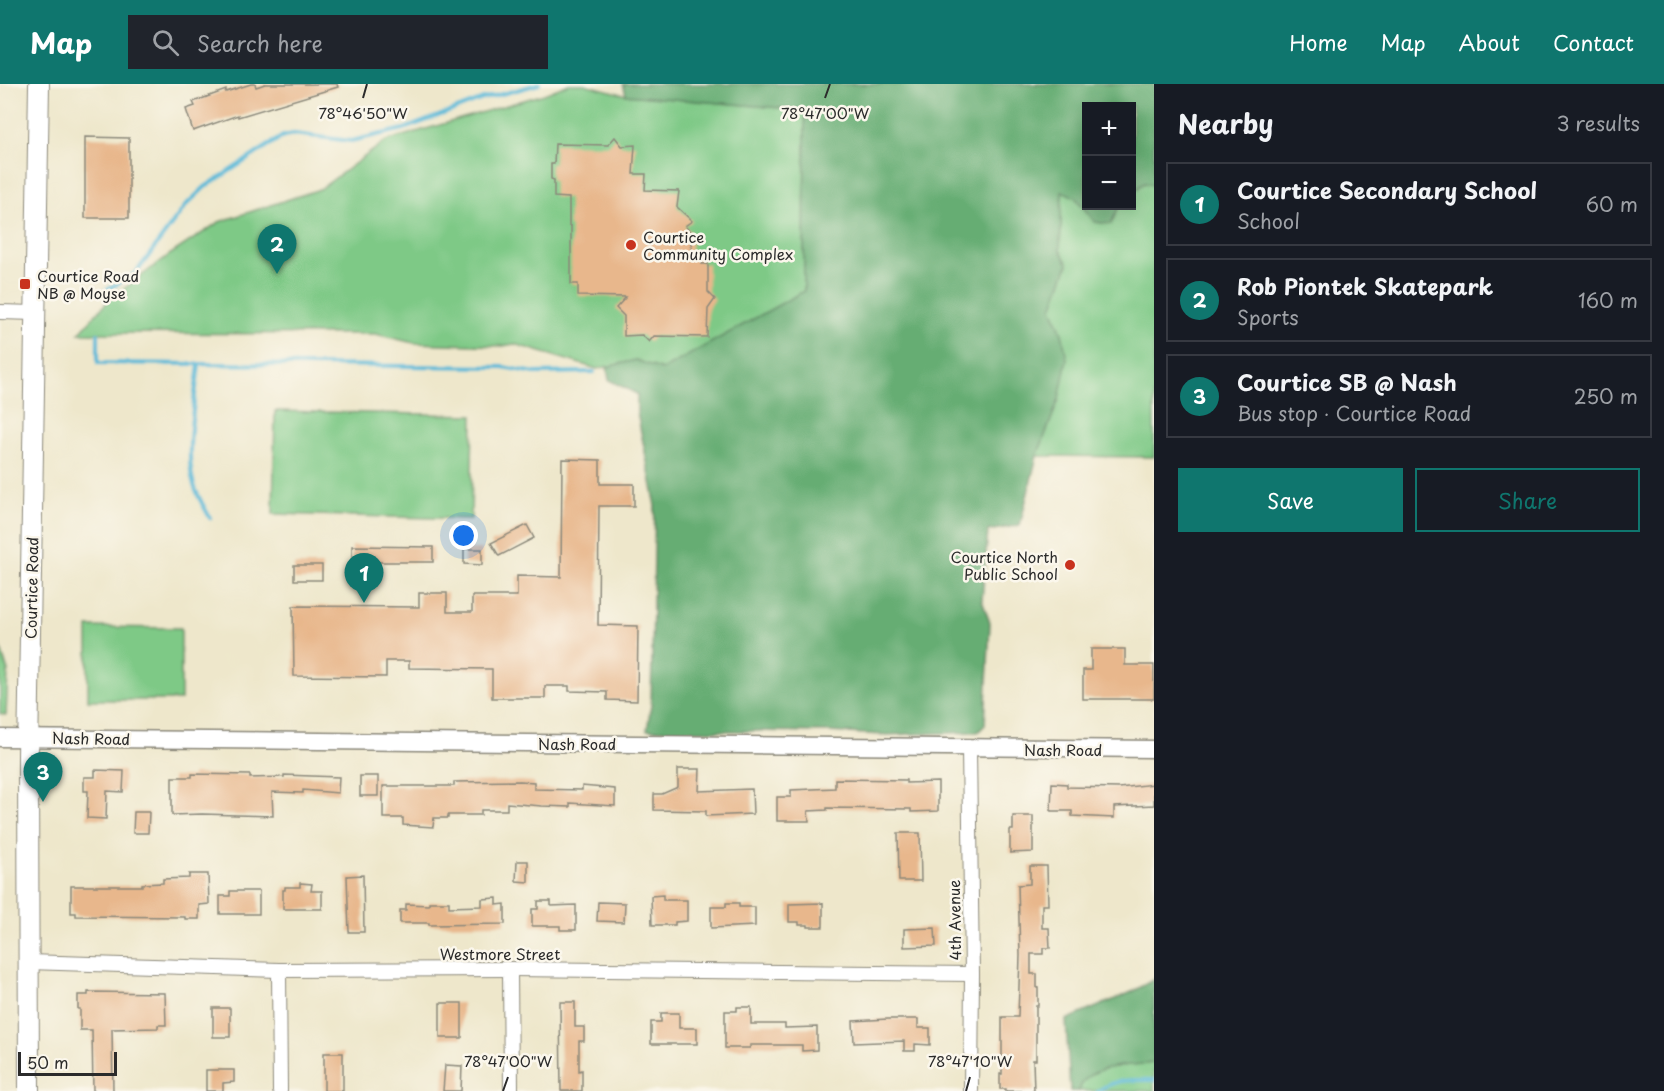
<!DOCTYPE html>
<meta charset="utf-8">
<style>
:root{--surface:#171b24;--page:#20242c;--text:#f1f3f6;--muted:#9ea1a6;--line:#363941;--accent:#0f766e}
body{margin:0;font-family:"Playpen Sans",sans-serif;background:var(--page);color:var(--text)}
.controls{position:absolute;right:18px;top:18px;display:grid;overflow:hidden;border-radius:0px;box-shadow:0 6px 24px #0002}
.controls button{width:54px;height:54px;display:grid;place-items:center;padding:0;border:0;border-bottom:2px solid var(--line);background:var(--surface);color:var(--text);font:30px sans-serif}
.scale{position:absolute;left:18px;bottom:15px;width:99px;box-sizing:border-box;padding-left:6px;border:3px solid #2b2b2b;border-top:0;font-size:16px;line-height:21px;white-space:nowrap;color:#2b2b2b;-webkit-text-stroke:4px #fbf7ec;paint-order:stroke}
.you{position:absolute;left:464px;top:452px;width:21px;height:21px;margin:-15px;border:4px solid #fff;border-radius:50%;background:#1a73e8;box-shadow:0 0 0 9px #1a73e833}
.badge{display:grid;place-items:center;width:39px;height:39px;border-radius:50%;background:var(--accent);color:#fff;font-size:20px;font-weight:700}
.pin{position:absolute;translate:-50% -50px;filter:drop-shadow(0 2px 3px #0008)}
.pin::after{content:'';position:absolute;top:32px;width:21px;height:18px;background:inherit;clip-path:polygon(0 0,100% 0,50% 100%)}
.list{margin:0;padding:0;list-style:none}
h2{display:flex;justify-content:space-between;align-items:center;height:78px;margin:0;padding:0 24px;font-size:26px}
h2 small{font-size:20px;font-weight:400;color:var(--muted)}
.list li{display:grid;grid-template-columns:39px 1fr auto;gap:18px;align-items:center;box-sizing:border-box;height:84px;margin:0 12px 12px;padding:0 12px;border:2px solid var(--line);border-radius:0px}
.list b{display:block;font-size:22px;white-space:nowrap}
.list p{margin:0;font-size:20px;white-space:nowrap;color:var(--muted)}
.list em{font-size:20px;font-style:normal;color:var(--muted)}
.actions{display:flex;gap:12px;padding:18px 24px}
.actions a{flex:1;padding:14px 0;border:2px solid var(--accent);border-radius:0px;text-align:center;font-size:21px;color:var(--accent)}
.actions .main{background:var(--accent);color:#fff}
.icon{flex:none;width:33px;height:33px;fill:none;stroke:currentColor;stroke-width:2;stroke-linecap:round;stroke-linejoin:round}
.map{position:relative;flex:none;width:1154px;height:1007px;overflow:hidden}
header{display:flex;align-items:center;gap:36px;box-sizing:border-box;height:84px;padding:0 30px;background:var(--accent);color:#fff}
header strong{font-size:28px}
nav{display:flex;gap:33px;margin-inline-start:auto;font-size:21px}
.search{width:420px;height:54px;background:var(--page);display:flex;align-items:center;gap:15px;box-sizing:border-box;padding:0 21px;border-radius:0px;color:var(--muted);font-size:22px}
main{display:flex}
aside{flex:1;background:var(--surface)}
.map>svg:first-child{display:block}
</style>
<header>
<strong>Map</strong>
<div class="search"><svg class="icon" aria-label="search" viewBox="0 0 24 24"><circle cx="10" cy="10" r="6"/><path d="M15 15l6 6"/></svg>Search here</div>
<nav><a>Home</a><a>Map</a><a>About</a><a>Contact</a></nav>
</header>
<main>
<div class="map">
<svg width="1154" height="1007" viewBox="0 0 1154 1007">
<rect width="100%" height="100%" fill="#fbf7ec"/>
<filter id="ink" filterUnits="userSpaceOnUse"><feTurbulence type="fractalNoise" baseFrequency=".0167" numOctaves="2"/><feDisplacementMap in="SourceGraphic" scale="12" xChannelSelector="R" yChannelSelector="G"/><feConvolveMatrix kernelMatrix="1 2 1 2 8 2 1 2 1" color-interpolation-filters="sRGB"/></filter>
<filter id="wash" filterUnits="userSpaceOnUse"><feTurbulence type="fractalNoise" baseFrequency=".008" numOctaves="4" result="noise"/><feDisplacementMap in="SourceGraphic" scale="24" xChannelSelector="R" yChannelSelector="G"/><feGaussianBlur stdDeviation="1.35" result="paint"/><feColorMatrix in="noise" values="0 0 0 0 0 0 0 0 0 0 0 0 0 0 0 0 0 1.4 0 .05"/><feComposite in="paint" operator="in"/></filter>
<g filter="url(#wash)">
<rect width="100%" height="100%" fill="#eee7cb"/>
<g fill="#7ec986" stroke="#547a58" stroke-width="1.5">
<polygon points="569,0 584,0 626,11 805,26 804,207 662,286 636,276 597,285 514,260 503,262 414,259 375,250 79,249 109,216 169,171 219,138 320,105 386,57 544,10"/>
<polygon points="1144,99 1154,101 1154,373 1037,372 1059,315 1062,249 1052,224 1068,180 1060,166 1062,106 1075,113 1095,138 1111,140 1119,122 1132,122 1132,109"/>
<polygon points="275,327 473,331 471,435 273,430"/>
<polygon points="88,543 181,544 181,616 88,616"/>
<polygon points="0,562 8,587 6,631 0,630"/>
<path d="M 1154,979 L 1154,1007 L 1079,1007 C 1086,979 1130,982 1154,979 Z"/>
</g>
<g fill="#66ad73" stroke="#486c4f" stroke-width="1.5">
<polygon points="623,0 1154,0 1154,101 1144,99 1132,109 1132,22 1086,22 1086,122 1119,122 1111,140 1095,138 1075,113 1062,107 1060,166 1068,180 1052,224 1062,249 1067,275 1059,315 1037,372 1020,441 988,447 982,516 990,539 985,641 978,648 884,651 828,648 647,646 651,621 655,417 637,329 637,310 609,296 607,283 636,276 662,286 804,207 805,26 626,11"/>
<path d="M 1154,895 L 1154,979 C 1130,982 1086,979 1079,1007 L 1070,1007 L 1066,936 L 1134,907 Z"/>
</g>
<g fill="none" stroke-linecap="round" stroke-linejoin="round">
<g stroke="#5ab9d8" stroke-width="4">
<polyline points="105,207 136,189 186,121 205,103 283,52 294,50 351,57 404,45 483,15 539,0"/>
<polyline points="98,250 98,279 503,283 535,289 594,288"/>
<path d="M 199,281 C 195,314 184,370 194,401 C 197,412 205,424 210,434"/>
<path d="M 1098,1007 C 1116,994 1133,996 1154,996"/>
</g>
</g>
<g id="blocks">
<g fill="#e8b78c">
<polygon points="251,0 255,0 256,3 265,0 337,0 338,3 238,33 238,31 193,47 186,25 195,22 193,18 226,6 226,8"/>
<polygon points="85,53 129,54 129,134 85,134"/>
<polygon points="615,53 622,62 635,61 633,90 646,90 645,106 679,107 677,123 692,137 685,142 692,150 691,168 702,168 702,180 708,180 708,208 715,215 708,225 707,253 654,252 649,258 642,251 624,252 624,232 616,224 626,213 578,212 578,200 571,200 571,142 569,142 569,114 554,113 554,96 551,95 551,80 554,80 555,60 608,61"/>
<polygon points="562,375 600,376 600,400 634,400 634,422 599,422 598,541 638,542 637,617 607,616 607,608 569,607 569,602 545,602 545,614 492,614 492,585 409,584 409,577 386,577 386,593 294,592 293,522 419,523 419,509 447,509 447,528 472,528 472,512 517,512 517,492 561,493"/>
<polygon points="527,441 534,454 499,472 491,459"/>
<polygon points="352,462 433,463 433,478 352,478"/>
<polygon points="464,465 482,465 482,481 464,480"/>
<rect x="294" y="481" width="28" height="15"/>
<polygon points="1091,565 1125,565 1125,581 1154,581 1154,615 1083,615 1083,586 1091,586"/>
<polygon points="678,685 700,685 699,707 752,705 753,730 706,732 706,727 654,726 654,710 662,710 678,703"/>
<polygon points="95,686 124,687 123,708 107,707 106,735 87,734 88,707 84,707 84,693 95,693"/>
<polygon points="192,690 250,691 250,694 284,693 284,691 339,693 338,709 303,706 303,709 272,708 273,732 202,730 172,731 172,693 192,693"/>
<rect x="360" y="692" width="18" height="20"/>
<polygon points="835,695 906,696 906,699 938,698 938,727 911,728 911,725 827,724 827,726 808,727 809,737 777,737 777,713 791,713 791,706 835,704"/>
<polygon points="520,697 534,698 534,705 582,706 582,702 615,705 615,722 570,719 570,723 542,722 507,719 507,726 481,726 481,731 448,731 448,734 434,734 433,743 403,741 403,734 383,734 383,702 454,702 454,698"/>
<polygon points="1052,699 1067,700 1067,703 1119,704 1154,700 1154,721 1114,723 1114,734 1072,732 1072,727 1051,727"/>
<polygon points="134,728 149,728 148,749 133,749"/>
<polygon points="1013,732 1033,732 1033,768 1010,769 1010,746 1013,746"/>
<polygon points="898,749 920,749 921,797 899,797"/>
<polygon points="517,777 528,777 528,798 516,797"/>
<polygon points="1030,782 1047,782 1048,821 1042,821 1042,844 1049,844 1050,864 1043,864 1043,870 1031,870 1031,890 1037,890 1037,904 1038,904 1038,922 1036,922 1036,976 1033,976 1034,1007 1006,1007 1006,1005 1000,1005 1000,990 1002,990 1002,933 1018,933 1020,871 1018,801 1030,800"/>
<polygon points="189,790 208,790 209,820 199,821 199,835 185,835 185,833 76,832 76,829 71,829 71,802 142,802 142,800 163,799 163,795 189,794"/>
<polygon points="363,791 364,848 349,848 347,792"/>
<polygon points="300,799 312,800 311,807 322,807 322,825 283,825 283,806 285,806 285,803 300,803"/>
<polygon points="230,807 259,807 259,830 220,830 220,812 230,812"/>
<polygon points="663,811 663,816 687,816 687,837 675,838 675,841 652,841 651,812"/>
<polygon points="497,814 497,821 505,820 505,840 429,841 429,839 400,839 400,826 406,826 406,820 429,821 429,818 449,818 449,823 482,822 482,815"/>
<polygon points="538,817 551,817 551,822 576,821 576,846 560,846 560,842 532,842 532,825 538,825"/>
<polygon points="598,818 625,819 624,838 597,837"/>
<polygon points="726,819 739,819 739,823 755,823 755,842 711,844 711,823 726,823"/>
<polygon points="823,819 823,843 808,843 808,841 799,841 799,838 789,838 789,820"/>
<polygon points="935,844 936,862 904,863 904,845"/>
<polygon points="88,908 165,909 166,941 158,941 158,944 112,945 113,1007 93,1007 92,946 80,946 80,925 78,925 78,911 88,911"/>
<polygon points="560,918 575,918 575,943 584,943 584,957 579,957 579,987 582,986 582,1007 561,1007"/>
<rect x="440" y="919" width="22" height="35"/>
<polygon points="737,923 751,923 751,940 785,940 785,944 817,943 817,966 802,967 802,961 750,961 750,964 725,964 725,927 737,927"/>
<rect x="213" y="924" width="17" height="29"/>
<polygon points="661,929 679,929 679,944 697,944 697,960 651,960 651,938 661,938"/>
<polygon points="888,935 918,935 918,944 930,944 930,961 915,960 915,967 904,967 904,957 854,959 853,937"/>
<rect x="324" y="969" width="19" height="38"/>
<polygon points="445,981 462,982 461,1007 443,1007"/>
<polygon points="206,986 234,986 234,998 223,999 223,1007 206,1007"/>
</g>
</g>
</g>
<g filter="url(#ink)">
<use href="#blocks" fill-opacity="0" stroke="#8c897b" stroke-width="1.5"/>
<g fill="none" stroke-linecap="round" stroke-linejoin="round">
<g stroke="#8c897b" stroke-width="16">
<g id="minor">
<polyline points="0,228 35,229"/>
<polyline points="969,664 972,890 971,1007"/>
<polyline points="28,878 279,886 510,885 972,890"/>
<polyline points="510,885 511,1007"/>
<polyline points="279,886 280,1007"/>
</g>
</g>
<g stroke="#8c897b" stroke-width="19">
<polyline id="tertiary" points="0,654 1154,665"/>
</g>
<g stroke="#8c897b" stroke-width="22">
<polyline id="secondary" points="29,1007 28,672 39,0"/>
</g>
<use href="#minor" stroke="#fff" stroke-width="14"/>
<use href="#tertiary" stroke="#fff" stroke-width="16"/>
<use href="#secondary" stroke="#fff" stroke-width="20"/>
</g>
</g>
<path fill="none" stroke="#2b2b2b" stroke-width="2" d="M 363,14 L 367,0M 825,14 L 830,0M 503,1007 L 508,993M 966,1007 L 970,993"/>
<g fill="#c8321e" stroke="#fbf7ec" stroke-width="2">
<circle cx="631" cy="161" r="6"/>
<rect x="19" y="194" width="12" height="12" rx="3"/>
<circle cx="1070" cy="481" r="6"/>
</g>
<g text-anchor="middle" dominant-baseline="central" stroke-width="5" stroke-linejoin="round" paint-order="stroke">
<g font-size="15" fill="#2b2b2b" stroke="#fbf7ec" text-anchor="start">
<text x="643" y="152">Courtice<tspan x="643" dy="17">Community Complex</tspan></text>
<text x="37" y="191">Courtice Road<tspan x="37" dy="17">NB @ Moyse</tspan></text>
<text x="1058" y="472" text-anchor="end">Courtice North<tspan x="1058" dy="17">Public School</tspan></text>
</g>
<g font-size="15" fill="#2b2b2b" stroke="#fbf7ec">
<text transform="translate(31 504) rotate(-89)">Courtice Road</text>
<text transform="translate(91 654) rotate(1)">Nash Road</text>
<text x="577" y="659">Nash Road</text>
<text x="1063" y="665">Nash Road</text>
<text transform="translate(954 836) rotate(-91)">4th Avenue</text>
<text x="500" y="869">Westmore Street</text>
</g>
</g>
<g font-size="15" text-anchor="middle" fill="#2b2b2b" stroke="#fbf7ec" stroke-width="5" stroke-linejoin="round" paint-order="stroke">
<text x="363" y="35">78°46'50"W</text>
<text x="825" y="35">78°47'00"W</text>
<text x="508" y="983">78°47'00"W</text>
<text x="970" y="983">78°47'10"W</text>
</g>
</svg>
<div class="controls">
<button>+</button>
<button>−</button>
</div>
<div class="scale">50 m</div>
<div class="you"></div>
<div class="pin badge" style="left:364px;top:519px">1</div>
<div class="pin badge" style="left:277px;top:190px">2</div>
<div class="pin badge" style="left:43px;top:718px">3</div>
</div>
<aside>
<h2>Nearby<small>3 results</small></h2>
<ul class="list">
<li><span class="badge">1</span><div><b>Courtice Secondary School</b><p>School</p></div><em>60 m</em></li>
<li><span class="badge">2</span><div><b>Rob Piontek Skatepark</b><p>Sports</p></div><em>160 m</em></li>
<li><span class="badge">3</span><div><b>Courtice SB @ Nash</b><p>Bus stop · Courtice Road</p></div><em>250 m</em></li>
</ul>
<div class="actions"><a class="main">Save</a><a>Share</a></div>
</aside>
</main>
